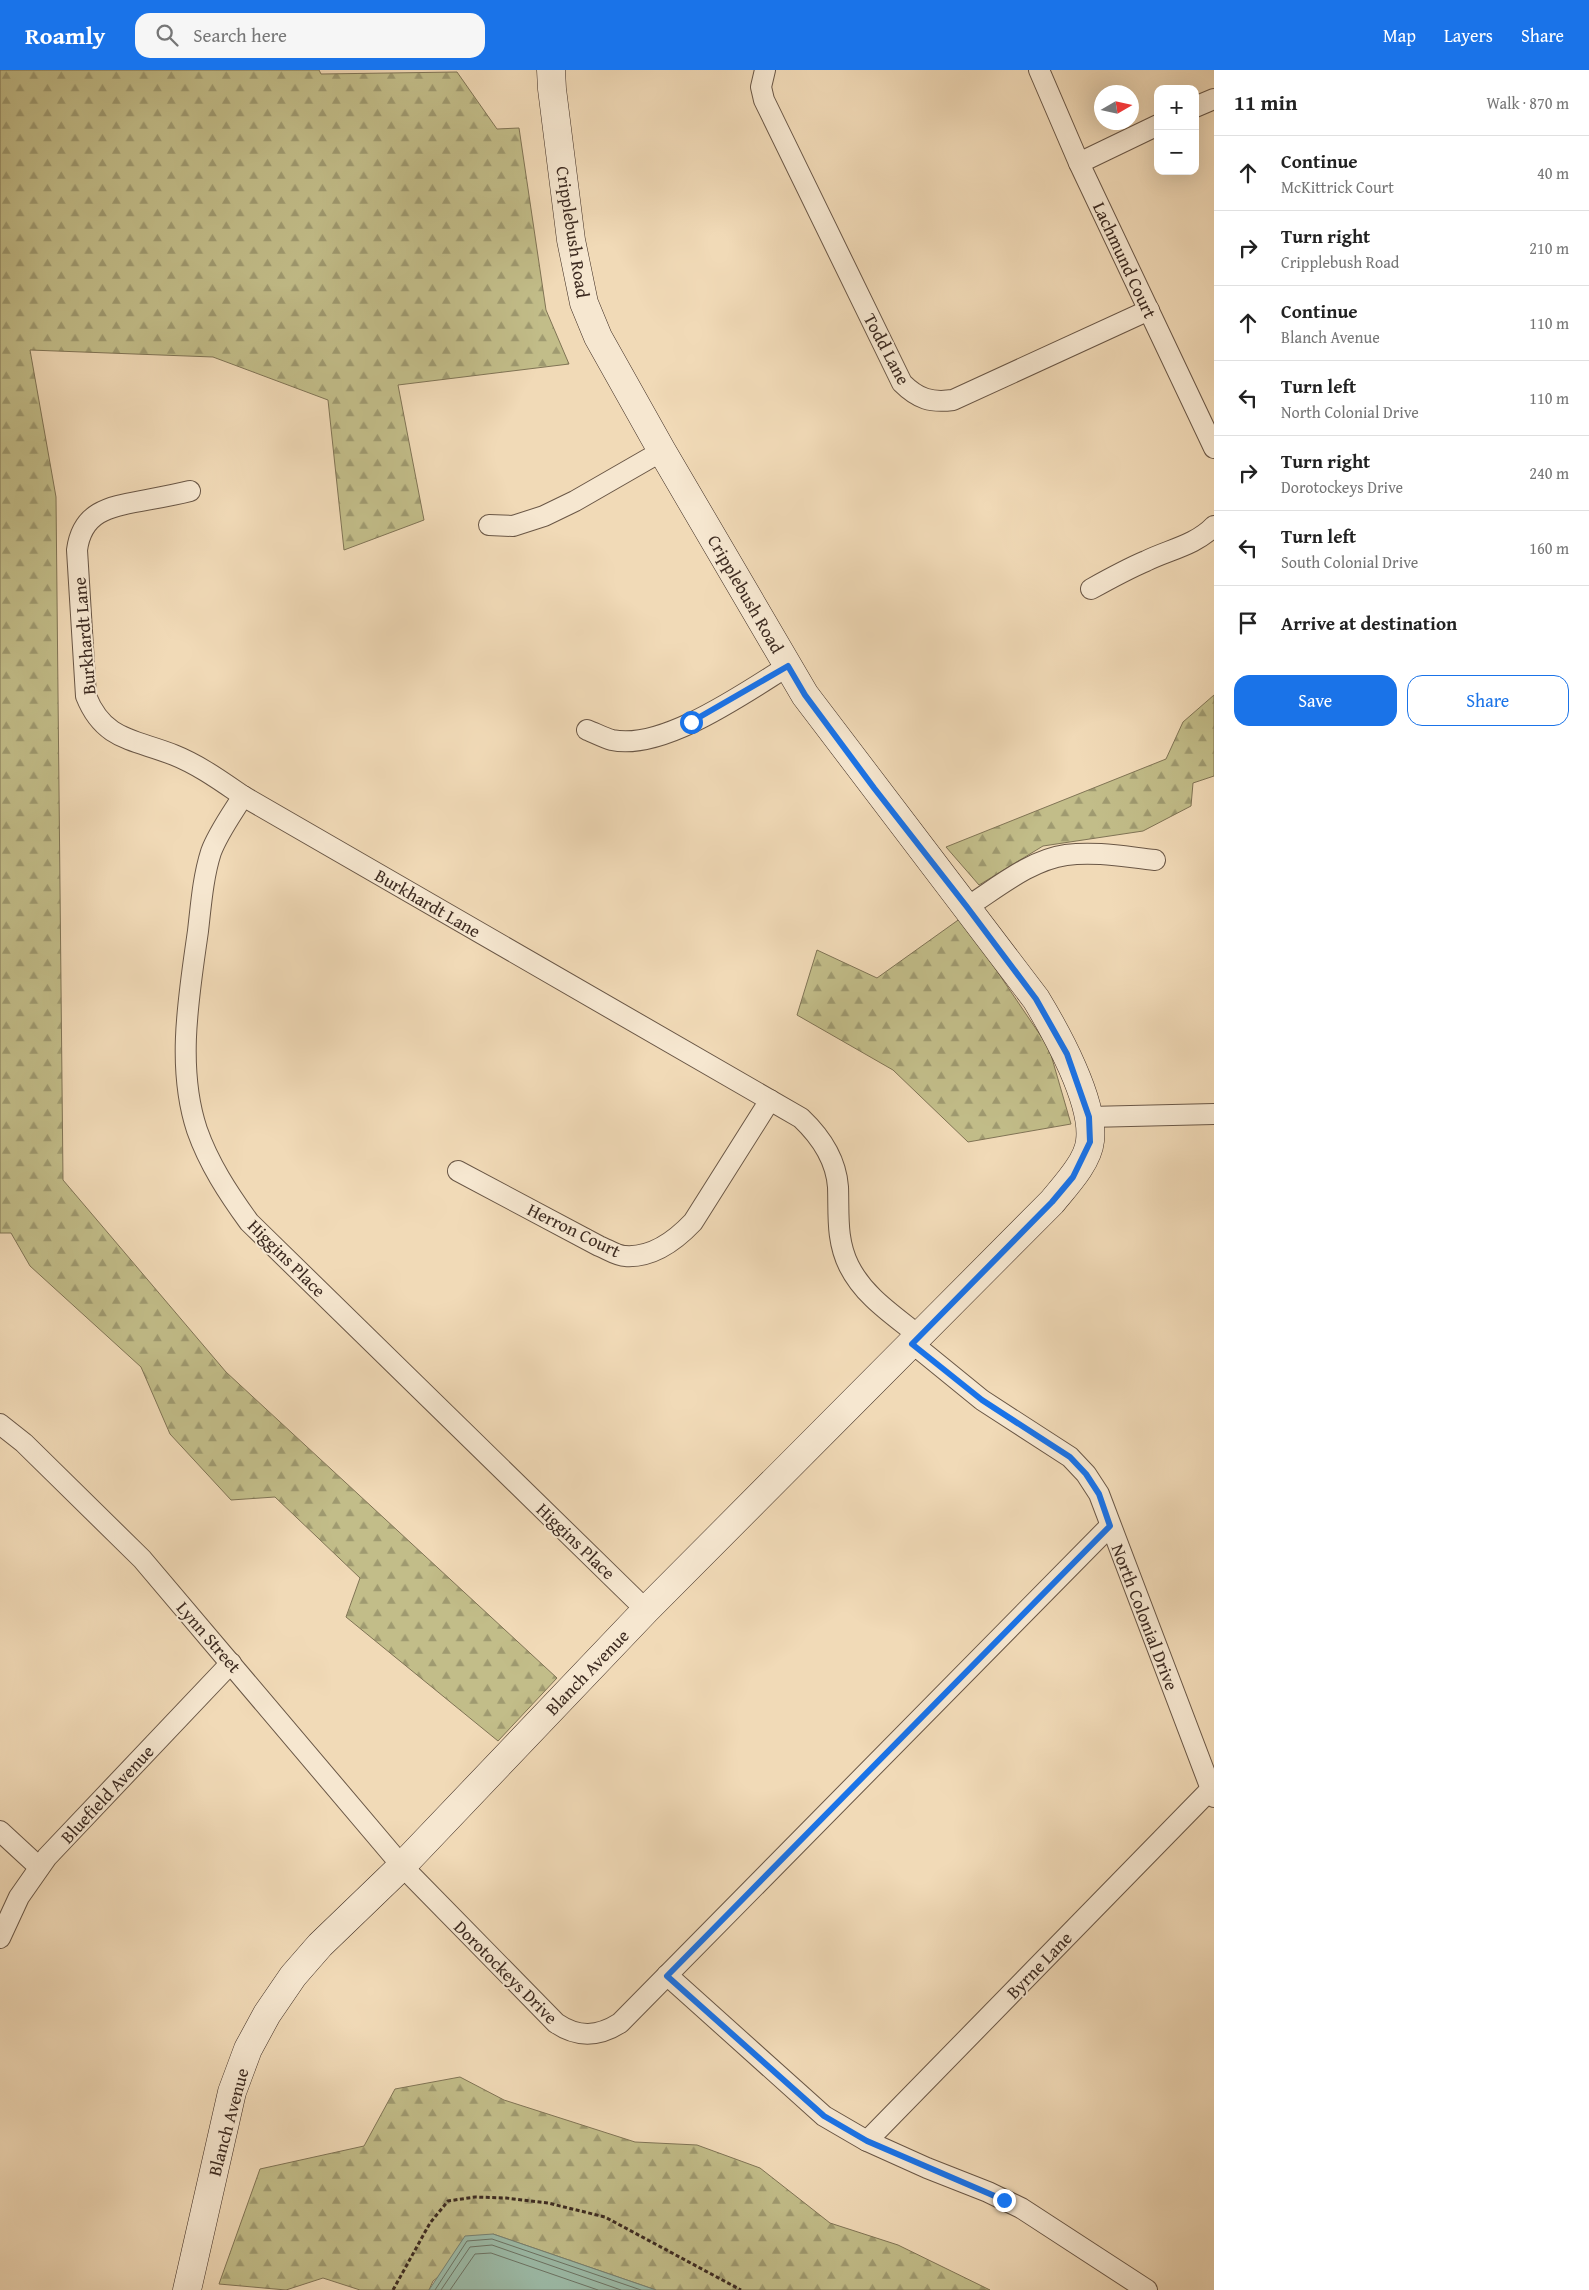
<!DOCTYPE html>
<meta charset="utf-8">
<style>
:root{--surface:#fff;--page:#f6f6f6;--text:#222;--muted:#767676;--line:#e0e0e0;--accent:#1a73e8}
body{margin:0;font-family:"Gentium Book Plus",serif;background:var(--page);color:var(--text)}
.controls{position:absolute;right:15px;top:15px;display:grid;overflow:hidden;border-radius:10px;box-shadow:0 5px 20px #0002}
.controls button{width:45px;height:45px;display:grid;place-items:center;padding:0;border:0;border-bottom:1px solid var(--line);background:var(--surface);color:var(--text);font:25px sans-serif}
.compass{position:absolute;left:1094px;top:15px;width:45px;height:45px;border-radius:50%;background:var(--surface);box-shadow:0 5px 20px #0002;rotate:81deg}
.stop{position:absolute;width:15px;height:15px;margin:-11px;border:4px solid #1a73e8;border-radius:50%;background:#fff}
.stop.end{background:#1a73e8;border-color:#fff;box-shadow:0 1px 5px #0008}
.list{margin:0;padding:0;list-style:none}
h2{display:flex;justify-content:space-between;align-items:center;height:65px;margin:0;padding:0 20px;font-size:21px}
h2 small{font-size:16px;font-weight:400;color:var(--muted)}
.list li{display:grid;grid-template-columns:32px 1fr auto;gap:15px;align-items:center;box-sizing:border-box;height:75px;padding:0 20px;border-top:1px solid var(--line)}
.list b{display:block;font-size:19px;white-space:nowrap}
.list p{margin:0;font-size:16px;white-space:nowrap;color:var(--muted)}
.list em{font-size:16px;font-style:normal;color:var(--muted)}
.actions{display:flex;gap:10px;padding:15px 20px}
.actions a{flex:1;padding:11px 0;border:1px solid var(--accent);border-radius:15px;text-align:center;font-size:18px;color:var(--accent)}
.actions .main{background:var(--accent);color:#fff}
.icon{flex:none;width:28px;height:28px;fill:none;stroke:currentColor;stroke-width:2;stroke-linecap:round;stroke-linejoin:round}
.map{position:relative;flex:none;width:1214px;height:2220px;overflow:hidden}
header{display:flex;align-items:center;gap:30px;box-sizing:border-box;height:70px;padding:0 25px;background:var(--accent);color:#fff}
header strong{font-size:24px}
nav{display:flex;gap:28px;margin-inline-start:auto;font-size:18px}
.search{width:350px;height:45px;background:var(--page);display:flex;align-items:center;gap:12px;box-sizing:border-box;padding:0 18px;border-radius:15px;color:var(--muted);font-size:19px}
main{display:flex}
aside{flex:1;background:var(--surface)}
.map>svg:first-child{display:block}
</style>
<header>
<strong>Roamly</strong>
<div class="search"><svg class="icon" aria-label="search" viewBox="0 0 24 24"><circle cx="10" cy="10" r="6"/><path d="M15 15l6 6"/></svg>Search here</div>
<nav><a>Map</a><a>Layers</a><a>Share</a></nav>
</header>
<main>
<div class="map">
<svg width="1214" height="2220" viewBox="0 0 1214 2220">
<defs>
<pattern id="forest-firs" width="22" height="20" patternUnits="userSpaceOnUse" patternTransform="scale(1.25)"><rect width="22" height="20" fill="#c2bd89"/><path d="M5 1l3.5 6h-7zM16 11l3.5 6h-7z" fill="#9f9a70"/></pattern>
</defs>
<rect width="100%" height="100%" fill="#f1dab7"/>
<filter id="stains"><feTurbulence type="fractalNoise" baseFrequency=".004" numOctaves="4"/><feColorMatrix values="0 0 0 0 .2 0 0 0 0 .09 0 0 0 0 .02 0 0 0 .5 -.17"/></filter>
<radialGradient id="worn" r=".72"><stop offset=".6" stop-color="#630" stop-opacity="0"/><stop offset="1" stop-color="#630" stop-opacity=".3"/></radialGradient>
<g fill="url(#forest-firs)" stroke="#807455">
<polygon points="0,0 319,0 321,4 457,2 497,59 519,58 546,240 569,294 398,315 424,450 344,480 328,330 213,287 30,280 56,427 63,1110 226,1302 557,1608 498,1671 346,1547 360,1508 275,1427 231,1430 170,1364 141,1297 30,1196 11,1163 0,1163"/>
<polygon points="1214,625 1214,706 1193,713 1191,736 1143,761 1043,776 979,815 946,777 1166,689 1183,652"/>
<polygon points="961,848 1049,978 1071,1054 968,1072 893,1000 797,945 817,880 877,908"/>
<polygon points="460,2007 504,2030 635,2072 697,2075 760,2098 830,2153 898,2175 990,2220 656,2220 493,2164 433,2211 429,2220 360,2220 323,2208 286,2220 219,2214 260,2099 364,2076 395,2019"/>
</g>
<polygon fill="#9cbba8" stroke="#768172" points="493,2164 656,2220 429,2220 465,2166"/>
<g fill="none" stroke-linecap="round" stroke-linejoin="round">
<g stroke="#6c7364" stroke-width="1">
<polyline points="435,2220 467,2171 492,2169 641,2220"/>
<polyline points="441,2220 470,2177 492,2175 621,2220"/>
<polyline points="450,2220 475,2184 491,2183 598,2220"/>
</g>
<g stroke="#6a5746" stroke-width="22">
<g id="street">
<path d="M 765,0 L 761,17 L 764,30 L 902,313 C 918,329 931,333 953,330 L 1149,240"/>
<polyline points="1039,0 1079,93 1214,378"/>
<polyline points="1195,37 1214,29"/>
<polyline points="1079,93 1158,55"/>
<path d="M 190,421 C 174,425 157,428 141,431 C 108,437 82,442 77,480 L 86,626 C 104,671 134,669 174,685 C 199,695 221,711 243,726 L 801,1048 C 821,1067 836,1089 838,1117 C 839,1144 836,1170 849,1196 C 864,1226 892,1244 918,1265"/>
<polyline points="489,455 513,456 544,446 575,431 662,381"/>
<path d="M 1091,519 C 1109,509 1127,499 1146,491 C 1168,480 1196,475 1214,456"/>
<path d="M 587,660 C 595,663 604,668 612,670 C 663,681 746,622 788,596"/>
<path d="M 243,726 C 232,744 218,763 211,782 C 203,807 201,835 198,861 C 189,925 176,997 197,1060 C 209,1094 228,1123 249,1152 L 646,1540"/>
<path d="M 967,837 C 997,818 1030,790 1066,785 C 1096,781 1126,787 1155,790"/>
<polyline points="1089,1047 1214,1044"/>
<path d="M 458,1101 L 599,1176 C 607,1179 617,1186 625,1186 C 652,1188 675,1171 693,1152 L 770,1030"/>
<polyline points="912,1273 982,1330 1070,1387 1086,1404 1099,1424 1214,1727"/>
<path d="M 0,1354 L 24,1373 L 142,1489 L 402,1796 L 556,1953 C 578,1968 598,1967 620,1953 L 1110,1456"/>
<polyline points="0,1761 39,1797"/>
<polyline points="0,1868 19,1827 47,1787 231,1593"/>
<polyline points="667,1905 824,2046 867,2071 927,2098 988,2122 1021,2138 1147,2220"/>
<polyline points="867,2071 1211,1719"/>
</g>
</g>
<g stroke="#3d2b21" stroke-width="29">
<path id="secondary" d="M 187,2220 L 232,2022 L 248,1979 L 267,1944 L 293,1906 L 320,1875 L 402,1796 L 646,1540 L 1052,1132 C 1065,1116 1088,1092 1090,1071 C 1095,1032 1056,962 1036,929 L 805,625 L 662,381 L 598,267 L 584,233 L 571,170 L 552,19 L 551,0"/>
</g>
<polyline stroke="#3d2b21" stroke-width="3" stroke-dasharray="4 2.5" stroke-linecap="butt" points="393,2220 430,2153 448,2131 475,2127 506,2128 548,2133 605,2147 741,2220"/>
<use href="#street" stroke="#f6e7d0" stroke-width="20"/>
<use href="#secondary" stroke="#f6e7d0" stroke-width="28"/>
</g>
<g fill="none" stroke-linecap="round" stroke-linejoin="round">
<polyline stroke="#1a73e8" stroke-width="6" points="691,652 788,596 805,625 874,718 967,837 1036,929 1067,984 1089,1047 1090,1072 1073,1107 1052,1132 912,1274 982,1330 1070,1387 1086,1404 1099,1424 1110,1456 667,1906 824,2046 867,2071 1004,2130"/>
</g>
<g text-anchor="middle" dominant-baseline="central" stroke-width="4" stroke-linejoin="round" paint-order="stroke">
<g font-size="18" fill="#3d2b21" stroke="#f6e7d0">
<text transform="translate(573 162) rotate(81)">Cripplebush Road</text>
<text transform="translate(1125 190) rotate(65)">Lachmund Court</text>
<text transform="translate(887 279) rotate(62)">Todd Lane</text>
<text transform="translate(746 524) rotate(60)">Cripplebush Road</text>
<text transform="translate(84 566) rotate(-95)">Burkhardt Lane</text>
<text transform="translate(428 833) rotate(30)">Burkhardt Lane</text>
<text transform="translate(574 1160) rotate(26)">Herron Court</text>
<text transform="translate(287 1188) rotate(45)">Higgins Place</text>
<text transform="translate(576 1471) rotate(44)">Higgins Place</text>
<text transform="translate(1145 1547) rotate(69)">North Colonial Drive</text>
<text transform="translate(209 1567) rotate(49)">Lynn Street</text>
<text transform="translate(587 1602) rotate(-46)">Blanch Avenue</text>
<text transform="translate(107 1724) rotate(-47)">Bluefield Avenue</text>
<text transform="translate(1039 1895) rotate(-46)">Byrne Lane</text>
<text transform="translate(506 1902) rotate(45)">Dorotockeys Drive</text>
<text transform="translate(228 2052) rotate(-75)">Blanch Avenue</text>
</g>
</g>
<rect width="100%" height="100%" filter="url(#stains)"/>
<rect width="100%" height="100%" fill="url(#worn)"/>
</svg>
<div class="controls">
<button>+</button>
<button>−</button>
</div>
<svg class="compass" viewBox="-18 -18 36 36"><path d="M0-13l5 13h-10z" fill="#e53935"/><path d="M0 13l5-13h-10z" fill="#767676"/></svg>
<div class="stop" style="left:691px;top:652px"></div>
<div class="stop end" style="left:1004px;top:2130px"></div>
</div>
<aside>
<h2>11 min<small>Walk · 870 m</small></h2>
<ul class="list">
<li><svg class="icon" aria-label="ahead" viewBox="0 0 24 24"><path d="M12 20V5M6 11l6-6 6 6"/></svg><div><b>Continue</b><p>McKittrick Court</p></div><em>40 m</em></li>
<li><svg class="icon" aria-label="right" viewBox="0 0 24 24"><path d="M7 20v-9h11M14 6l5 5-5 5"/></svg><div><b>Turn right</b><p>Cripplebush Road</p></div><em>210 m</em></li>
<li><svg class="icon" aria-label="ahead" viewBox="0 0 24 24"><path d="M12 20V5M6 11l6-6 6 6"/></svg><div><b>Continue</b><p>Blanch Avenue</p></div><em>110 m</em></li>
<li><svg class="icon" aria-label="left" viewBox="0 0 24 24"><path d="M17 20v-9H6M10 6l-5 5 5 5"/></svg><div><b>Turn left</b><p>North Colonial Drive</p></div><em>110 m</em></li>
<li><svg class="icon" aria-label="right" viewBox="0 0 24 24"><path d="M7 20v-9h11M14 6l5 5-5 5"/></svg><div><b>Turn right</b><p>Dorotockeys Drive</p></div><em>240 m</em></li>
<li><svg class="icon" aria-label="left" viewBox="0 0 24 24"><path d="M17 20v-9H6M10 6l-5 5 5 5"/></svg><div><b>Turn left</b><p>South Colonial Drive</p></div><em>160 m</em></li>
<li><svg class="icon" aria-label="arrive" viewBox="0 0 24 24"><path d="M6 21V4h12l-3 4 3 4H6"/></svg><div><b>Arrive at destination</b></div></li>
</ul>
<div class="actions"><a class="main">Save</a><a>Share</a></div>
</aside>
</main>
